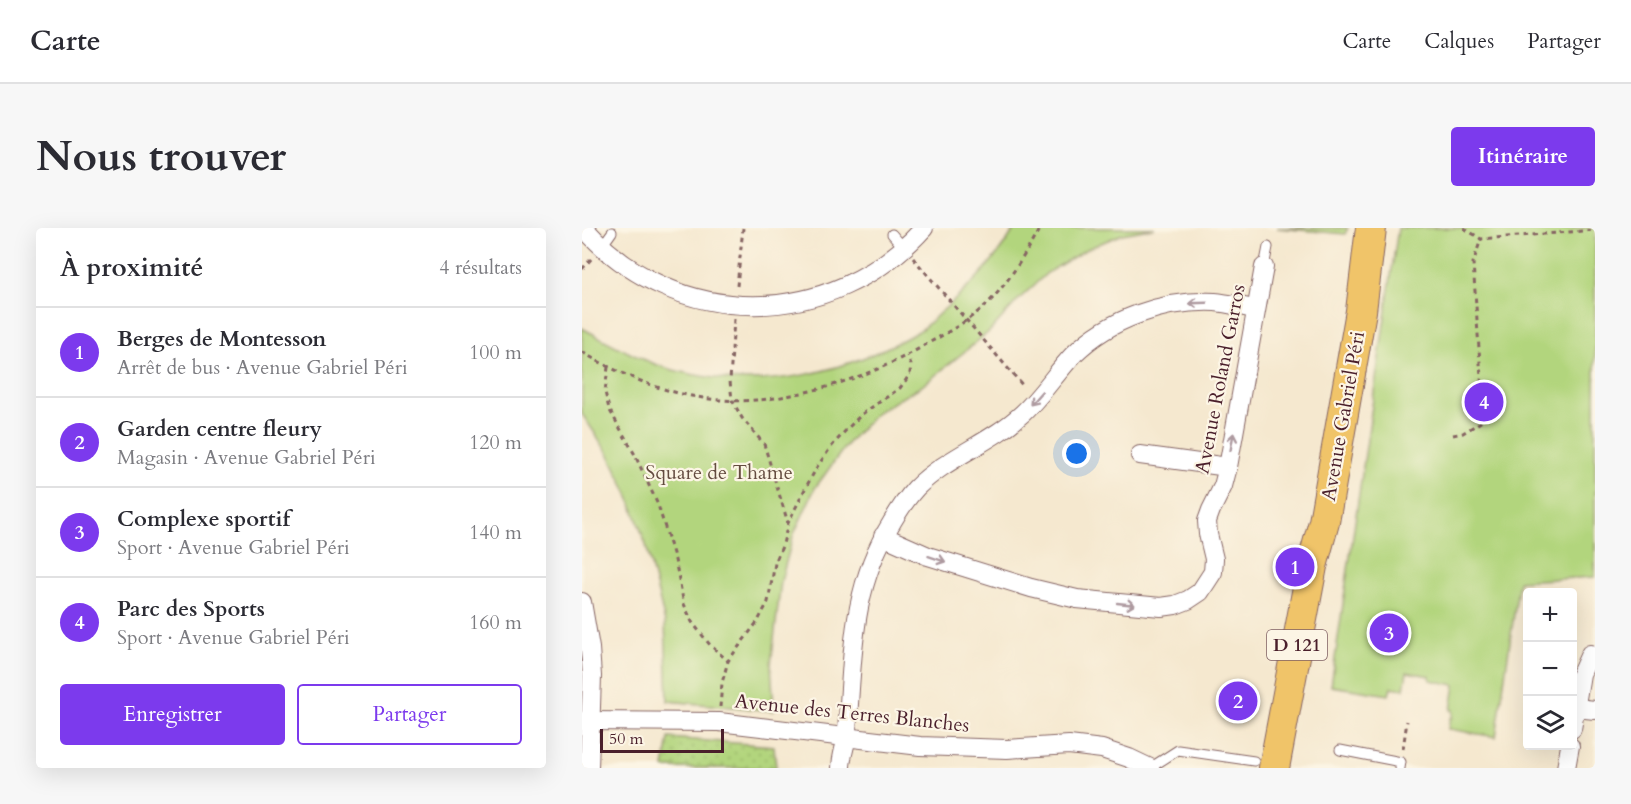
<!DOCTYPE html>
<html lang="fr">
<meta charset="utf-8">
<style>
:root{--surface:#fff;--page:#f7f7f7;--text:#2b2b33;--muted:#7c7c81;--line:#e1e1e2;--accent:#7c3aed}
body{margin:0;font-family:Cardo,serif;background:var(--page);color:var(--text)}
.controls{position:absolute;right:18px;bottom:18px;display:grid;overflow:hidden;border-radius:6px;box-shadow:0 6px 24px #0002}
.controls button{width:54px;height:54px;display:grid;place-items:center;padding:0;border:0;border-bottom:2px solid var(--line);background:var(--surface);color:var(--text);font:30px sans-serif}
.scale{position:absolute;left:18px;bottom:15px;width:124px;box-sizing:border-box;padding-left:6px;border:3px solid #4a1f2b;border-top:0;font-size:16px;line-height:21px;white-space:nowrap;color:#4a1f2b;-webkit-text-stroke:4px #fcf5e5;paint-order:stroke}
.you{position:absolute;left:495px;top:226px;width:21px;height:21px;margin:-15px;border:4px solid #fff;border-radius:50%;background:#1a73e8;box-shadow:0 0 0 9px #1a73e833}
.badge{display:grid;place-items:center;width:39px;height:39px;border-radius:50%;background:var(--accent);color:#fff;font-size:20px;font-weight:700}
.pin{position:absolute;translate:-50% -50%;border:3px solid #fff;box-shadow:0 2px 6px #0006}
.list{margin:0;padding:0;list-style:none}
h2{display:flex;justify-content:space-between;align-items:center;height:78px;margin:0;padding:0 24px;font-size:26px}
h2 small{font-size:20px;font-weight:400;color:var(--muted)}
.list li{display:grid;grid-template-columns:39px 1fr auto;gap:18px;align-items:center;box-sizing:border-box;height:90px;padding:0 24px;border-top:2px solid var(--line)}
.list b{display:block;font-size:22px;white-space:nowrap}
.list p{margin:0;font-size:20px;white-space:nowrap;color:var(--muted)}
.list em{font-size:20px;font-style:normal;color:var(--muted)}
.actions{display:flex;gap:12px;padding:18px 24px}
.actions a{flex:1;padding:14px 0;border:2px solid var(--accent);border-radius:6px;text-align:center;font-size:21px;color:var(--accent)}
.actions .main{background:var(--accent);color:#fff}
.icon{flex:none;width:33px;height:33px;fill:none;stroke:currentColor;stroke-width:2;stroke-linecap:round;stroke-linejoin:round}
.map{position:relative;flex:none;width:1013px;height:540px;overflow:hidden;border-radius:6px}
header{display:flex;align-items:center;gap:36px;box-sizing:border-box;height:84px;padding:0 30px;background:var(--surface);border-bottom:2px solid var(--line)}
header strong{font-size:28px}
nav{display:flex;gap:33px;margin-inline-start:auto;font-size:21px}
.intro{display:flex;align-items:center;justify-content:space-between;box-sizing:border-box;height:144px;padding:0 36px}
h1{margin:0;font-size:42px}
.button{padding:15px 27px;border-radius:6px;background:var(--accent);color:#fff;font-size:21px;font-weight:700}
main{display:flex;gap:36px;padding:0 36px}
aside{flex:1;background:var(--surface);border-radius:6px;box-shadow:0 6px 24px #0002}
.map>svg:first-child{display:block}
</style>
<header>
<strong>Carte</strong>
<nav><a>Carte</a><a>Calques</a><a>Partager</a></nav>
</header>
<div class="intro"><h1>Nous trouver</h1><a class="button">Itinéraire</a></div>
<main>
<aside>
<h2>À proximité<small>4 résultats</small></h2>
<ul class="list">
<li><span class="badge">1</span><div><b>Berges de Montesson</b><p>Arrêt de bus · Avenue Gabriel Péri</p></div><em>100 m</em></li>
<li><span class="badge">2</span><div><b>Garden centre fleury</b><p>Magasin · Avenue Gabriel Péri</p></div><em>120 m</em></li>
<li><span class="badge">3</span><div><b>Complexe sportif</b><p>Sport · Avenue Gabriel Péri</p></div><em>140 m</em></li>
<li><span class="badge">4</span><div><b>Parc des Sports</b><p>Sport · Avenue Gabriel Péri</p></div><em>160 m</em></li>
</ul>
<div class="actions"><a class="main">Enregistrer</a><a>Partager</a></div>
</aside>
<div class="map">
<svg width="1013" height="540" viewBox="0 0 1013 540">
<defs>
<pattern id="grass-dots" width="8" height="8" patternUnits="userSpaceOnUse" patternTransform="scale(1.5)"><rect width="8" height="8" fill="#b2d57d"/><path d="M2 2h.1M6 6h.1" fill="none" stroke="#9bb66c" stroke-width="1.8" stroke-linecap="round"/></pattern>
</defs>
<rect width="100%" height="100%" fill="#fcf5e5"/>
<filter id="ink" filterUnits="userSpaceOnUse"><feTurbulence type="fractalNoise" baseFrequency=".0167" numOctaves="2"/><feDisplacementMap in="SourceGraphic" scale="12" xChannelSelector="R" yChannelSelector="G"/><feConvolveMatrix kernelMatrix="1 2 1 2 8 2 1 2 1" color-interpolation-filters="sRGB"/></filter>
<filter id="wash" filterUnits="userSpaceOnUse"><feTurbulence type="fractalNoise" baseFrequency=".008" numOctaves="4" result="noise"/><feDisplacementMap in="SourceGraphic" scale="24" xChannelSelector="R" yChannelSelector="G"/><feGaussianBlur stdDeviation="1.35" result="paint"/><feColorMatrix in="noise" values="0 0 0 0 0 0 0 0 0 0 0 0 0 0 0 0 0 1.4 0 .05"/><feComposite in="paint" operator="in"/></filter>
<g filter="url(#wash)">
<rect width="100%" height="100%" fill="#f5e8cf"/>
<polygon fill="url(#grass-dots)" stroke="#7e7a54" stroke-width="1.5" points="87,510 192,518 194,540 82,540"/>
<g fill="#b2d57d" stroke="#7e7a54" stroke-width="1.5">
<path d="M 433,0 L 573,0 L 540,6 L 503,22 L 465,45 L 435,73 L 408,103 L 340,158 L 295,184 L 265,216 L 233,260 L 211,308 L 199,353 L 189,436 L 192,483 L 86,473 L 83,394 L 64,317 L 46,266 L 26,225 L 0,186 L 0,100 C 27,114 61,134 91,142 C 177,165 261,147 337,103 C 344,98 351,91 358,85 C 386,61 414,32 433,0 Z"/>
<polygon points="695,0 766,0 763,6"/>
<polygon points="816,0 1013,0 1013,349 937,353 914,509 866,501 868,490 870,490 871,482 869,482 873,457 848,452 848,448 825,444 822,461 809,459 807,467 749,458"/>
</g>
</g>
<g filter="url(#ink)">
<g fill="none" stroke-linecap="round" stroke-linejoin="round">
<g stroke="#866564" stroke-width="11">
<g id="lane">
<polyline points="310,6 322,20"/>
<polyline points="20,18 30,4"/>
<polyline points="682,39 686,19"/>
<polyline points="758,522 819,534 818,540"/>
<polyline points="568,540 596,522 672,533"/>
</g>
</g>
<g stroke="#866564" stroke-width="20">
<g id="street">
<path d="M 2,0 C 94,104 250,102 342,0"/>
<polyline points="558,227 646,239"/>
<polyline points="301,308 346,328 449,360 495,371 579,379 593,377 606,372 618,364 631,344 632,331 626,306 625,293 629,282 641,258 646,239 682,39"/>
<polyline points="0,374 8,420 10,448 7,540"/>
<polyline points="994,480 1013,482"/>
<polyline points="0,493 137,494 338,518 425,521 487,517 520,521 547,530 568,540"/>
<polyline points="990,501 999,446 1008,426"/>
<path d="M 259,540 C 259,531 262,522 264,513 C 265,506 265,498 266,491 C 271,419 271,357 310,294 C 317,282 325,270 334,260 C 365,229 409,215 441,185 C 460,167 474,145 492,126 C 528,90 583,72 633,74 C 646,75 660,79 673,81"/>
<polyline points="984,540 988,518"/>
</g>
</g>
<g stroke="#866564" stroke-width="32">
<polyline id="primary" points="692,540 730,338 742,294 779,83 789,0"/>
</g>
<g stroke="#866564" stroke-width="3" stroke-dasharray="4.5 4.5" stroke-linecap="butt">
<polyline points="882,0 899,11 1013,2"/>
<polyline points="331,30 442,159"/>
<polyline points="0,41 11,29"/>
<polyline points="155,58 161,0"/>
<polyline points="152,91 148,153 150,172 160,190 182,216 206,295"/>
<path d="M 0,124 C 52,155 112,177 174,172 C 196,171 219,165 241,160 C 275,150 307,138 338,120 C 362,106 386,94 406,75 C 428,53 443,26 458,0"/>
<polyline points="26,139 23,164 27,181 52,225 76,277 93,332 102,376 110,394 128,417 146,433"/>
<polyline points="871,207 881,205 902,192 891,35 899,11"/>
<polyline points="138,479 140,455 146,433 176,393 186,374 193,335 201,316 206,295 223,261 235,239 249,219 265,201 280,186 318,160 324,152 328,145 329,137 325,128"/>
<polyline points="821,521 825,493"/>
</g>
<use href="#lane" stroke="#fff" stroke-width="9"/>
<use href="#street" stroke="#fff" stroke-width="18"/>
<use href="#primary" stroke="#f0c469" stroke-width="30"/>
</g>
<defs><path id="oneway-shaft" d="M-6 0H5M1.5-3L5.5 0L1.5 3" fill="none" stroke-width="1.6" stroke-linecap="round" stroke-linejoin="round" transform="scale(1.5)"/></defs>
<g stroke="#ae9aa0">
<use href="#oneway-shaft" transform="translate(616 75) rotate(178)"/>
<use href="#oneway-shaft" transform="translate(454 170) rotate(131)"/>
<use href="#oneway-shaft" transform="translate(650 214) rotate(-80)"/>
<use href="#oneway-shaft" transform="translate(355 331) rotate(18)"/>
<use href="#oneway-shaft" transform="translate(544 376) rotate(6)"/>
</g>
</g>
<g text-anchor="middle" dominant-baseline="central" stroke-width="4.5" stroke-linejoin="round" paint-order="stroke">
<rect fill="#fcf5e5" stroke="#7f5f63" stroke-width="1.5" x="685" y="402" width="60" height="30" rx="4.5"/>
<g font-size="18" font-weight="bold" fill="#4a1f2b">
<text x="715" y="417">D 121</text>
</g>
<g font-size="20" fill="#4a1f2b" stroke="#fcf5e5">
<text transform="translate(638 151) rotate(-79)">Avenue Roland Garros</text>
<text transform="translate(761 188) rotate(-80)">Avenue Gabriel Péri</text>
<text transform="translate(270 485) rotate(6)">Avenue des Terres Blanches</text>
</g>
<g font-size="20" fill="#644c40" stroke="#fcf5e5">
<text x="137" y="244">Square de Thame</text>
</g>
</g>
</svg>
<div class="controls">
<button>+</button>
<button>−</button>
<button><svg class="icon" aria-label="layers" viewBox="0 0 24 24"><path d="M12 4l9 5-9 5-9-5zM3 14l9 5 9-5"/></svg></button>
</div>
<div class="scale">50 m</div>
<div class="you"></div>
<div class="pin badge" style="left:713px;top:339px">1</div>
<div class="pin badge" style="left:656px;top:473px">2</div>
<div class="pin badge" style="left:807px;top:405px">3</div>
<div class="pin badge" style="left:902px;top:174px">4</div>
</div>
</main>
